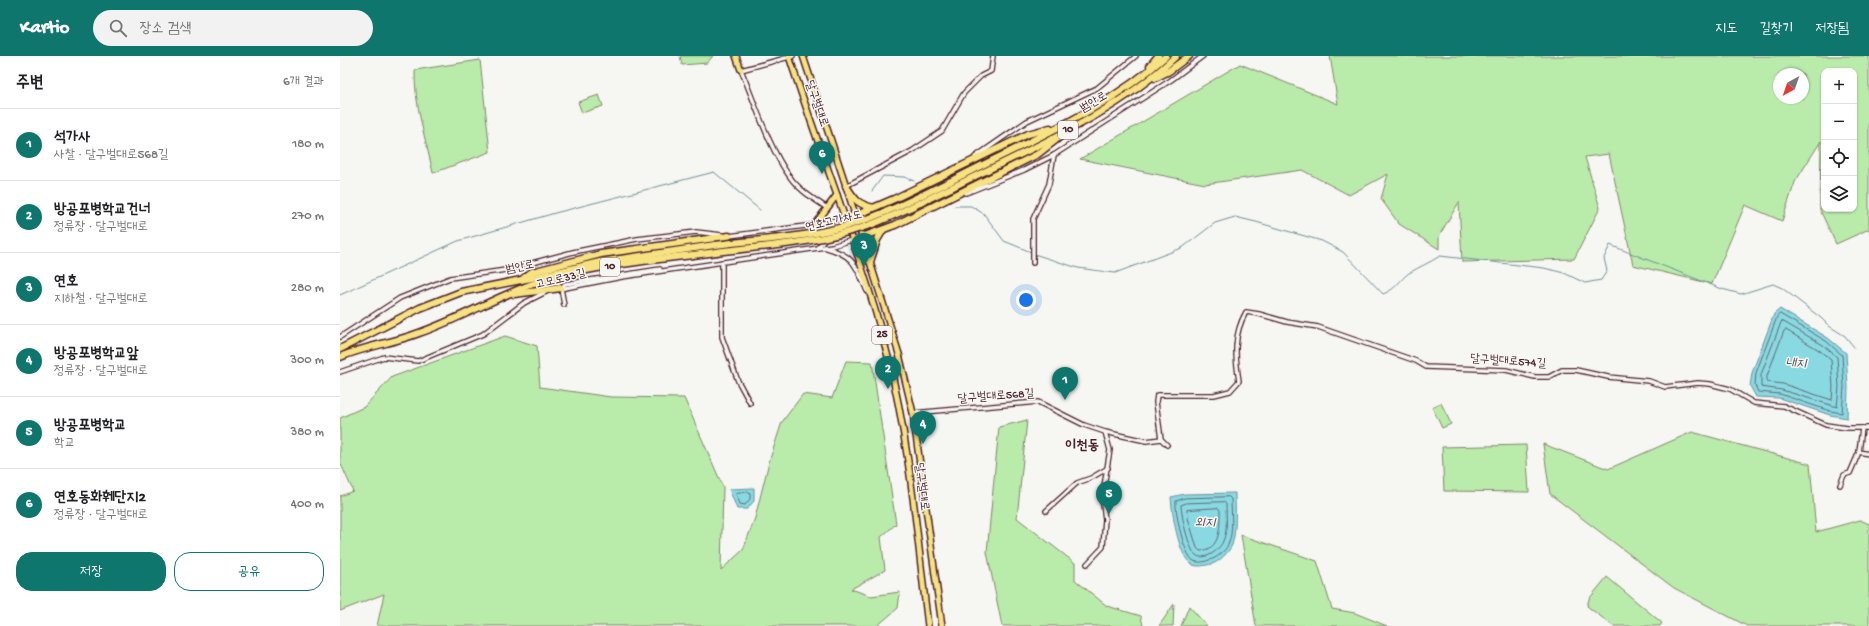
<!DOCTYPE html>
<html lang="ko">
<meta charset="utf-8">
<style>
:root{--surface:#fff;--page:#f2f2f2;--text:#202124;--muted:#757577;--line:#e0e0e0;--accent:#0f766e}
body{margin:0;font-family:"Gochi Hand","Poor Story",sans-serif;background:var(--page);color:var(--text)}
.controls{position:absolute;right:12px;top:12px;display:grid;overflow:hidden;border-radius:8px;box-shadow:0 1px 3px #0004}
.controls button{width:36px;height:36px;display:grid;place-items:center;padding:0;border:0;border-bottom:1px solid var(--line);background:var(--surface);color:var(--text);font:20px sans-serif}
.compass{position:absolute;left:1433px;top:12px;width:36px;height:36px;border-radius:50%;background:var(--surface);box-shadow:0 1px 3px #0004;rotate:220deg}
.you{position:absolute;left:686px;top:244px;width:14px;height:14px;margin:-10px;border:3px solid #fff;border-radius:50%;background:#1a73e8;box-shadow:0 0 0 6px #1a73e833}
.badge{display:grid;place-items:center;width:26px;height:26px;border-radius:50%;background:var(--accent);color:#fff;font-size:13px;font-weight:700}
.pin{position:absolute;translate:-50% -33px;filter:drop-shadow(0 1px 2px #0008)}
.pin::after{content:'';position:absolute;top:21px;width:14px;height:12px;background:inherit;clip-path:polygon(0 0,100% 0,50% 100%)}
.list{margin:0;padding:0;list-style:none}
h2{display:flex;justify-content:space-between;align-items:center;height:52px;margin:0;padding:0 16px;font-size:17px}
h2 small{font-size:13px;font-weight:400;color:var(--muted)}
.list li{display:grid;grid-template-columns:26px 1fr auto;gap:12px;align-items:center;box-sizing:border-box;height:72px;padding:0 16px;border-top:1px solid var(--line)}
.list b{display:block;font-size:15px;white-space:nowrap}
.list p{margin:0;font-size:13px;white-space:nowrap;color:var(--muted)}
.list em{font-size:13px;font-style:normal;color:var(--muted)}
.actions{display:flex;gap:8px;padding:12px 16px}
.actions a{flex:1;padding:9px 0;border:1px solid var(--accent);border-radius:16px;text-align:center;font-size:14px;color:var(--accent)}
.actions .main{background:var(--accent);color:#fff}
.icon{flex:none;width:22px;height:22px;fill:none;stroke:currentColor;stroke-width:2;stroke-linecap:round;stroke-linejoin:round}
.map{position:relative;flex:none;width:1529px;height:570px;overflow:hidden}
header{display:flex;align-items:center;gap:24px;box-sizing:border-box;height:56px;padding:0 20px;background:var(--accent);color:#fff}
header strong{font-size:19px}
nav{display:flex;gap:22px;margin-inline-start:auto;font-size:14px}
.search{width:280px;height:36px;background:var(--page);display:flex;align-items:center;gap:10px;box-sizing:border-box;padding:0 14px;border-radius:22px;color:var(--muted);font-size:15px}
main{display:flex}
aside{flex:1;background:var(--surface)}
.map>svg:first-child{display:block}
</style>
<header>
<strong>Kartio</strong>
<div class="search"><svg class="icon" aria-label="search" viewBox="0 0 24 24"><circle cx="10" cy="10" r="6"/><path d="M15 15l6 6"/></svg>장소 검색</div>
<nav><a>지도</a><a>길찾기</a><a>저장됨</a></nav>
</header>
<main>
<aside>
<h2>주변<small>6개 결과</small></h2>
<ul class="list">
<li><span class="badge">1</span><div><b>석가사</b><p>사찰 · 달구벌대로568길</p></div><em>180 m</em></li>
<li><span class="badge">2</span><div><b>방공포병학교건너</b><p>정류장 · 달구벌대로</p></div><em>270 m</em></li>
<li><span class="badge">3</span><div><b>연호</b><p>지하철 · 달구벌대로</p></div><em>280 m</em></li>
<li><span class="badge">4</span><div><b>방공포병학교앞</b><p>정류장 · 달구벌대로</p></div><em>300 m</em></li>
<li><span class="badge">5</span><div><b>방공포병학교</b><p>학교</p></div><em>380 m</em></li>
<li><span class="badge">6</span><div><b>연호동화훼단지2</b><p>정류장 · 달구벌대로</p></div><em>400 m</em></li>
</ul>
<div class="actions"><a class="main">저장</a><a>공유</a></div>
</aside>
<div class="map">
<svg width="1529" height="570" viewBox="0 0 1529 570">
<rect width="100%" height="100%" fill="#f6f6f2"/>
<filter id="ink" filterUnits="userSpaceOnUse"><feTurbulence type="fractalNoise" baseFrequency=".025" numOctaves="2"/><feDisplacementMap in="SourceGraphic" scale="8" xChannelSelector="R" yChannelSelector="G"/><feConvolveMatrix kernelMatrix="1 2 1 2 8 2 1 2 1" color-interpolation-filters="sRGB"/></filter>
<g filter="url(#ink)">
<g fill="#b9ebaa" stroke="#82856a" fill-rule="evenodd">
<polygon points="340,0 373,0 367,7 342,9"/>
<path d="M 990,0 L 1529,0 L 1529,173 L 1496,188 L 1480,154 L 1481,85 L 1455,126 L 1442,165 L 1405,149 L 1372,228 L 1293,209 L 1269,98 L 1245,101 L 1260,152 L 1234,203 L 1122,206 L 1119,146 L 1099,180 L 1099,193 L 1059,168 L 1041,143 L 1048,118 L 1009,139 L 962,114 L 865,128 L 740,103 L 900,8 L 998,48 ZM 1484,15 L 1514,15 L 1514,153 L 1484,153 ZM 1439,18 L 1463,18 L 1463,42 L 1439,42 Z"/>
<path d="M 140,4 L 150,96 L 93,117 C 86,84 74,48 75,14 Z"/>
<polygon points="259,39 263,50 242,57 238,46"/>
<polygon points="165,280 197,290 200,331 271,341 344,342 383,431 381,514 403,494 415,462 429,406 442,366 463,338 492,342 506,305 532,306 556,468 541,481 545,514 511,533 531,540 560,536 558,552 537,570 37,570 44,538 0,555 0,440 13,435 0,406 0,362 24,351 52,321"/>
<polygon points="1101,347 1111,368 1102,372 1092,351"/>
<polygon points="687,364 677,462 735,507 735,524 767,550 801,560 803,570 662,570 647,496 659,371"/>
<polygon points="1352,376 1470,408 1476,476 1520,464 1529,468 1529,570 1407,570 1334,532 1210,438 1203,388 1268,413"/>
<polygon points="1186,389 1189,436 1104,435 1102,391"/>
<polygon points="901,479 977,505 992,553 1015,557 1047,570 916,570"/>
<polygon points="1267,521 1322,567 1320,570 1273,570 1247,550 1249,543"/>
<polygon points="834,548 833,570 819,570"/>
<polygon points="849,550 867,570 841,570"/>
</g>
<g fill="#88d9e2" stroke="#6f8f99">
<polygon points="1440,253 1488,282 1506,297 1508,331 1507,362 1490,359 1439,342 1416,341 1410,330 1412,317 1434,258"/>
<polygon points="414,432 414,445 407,453 397,453 389,433"/>
<path d="M 895,437 C 895,454 897,473 892,489 C 889,496 879,506 872,508 C 865,509 858,512 851,508 C 838,498 832,457 831,441 L 845,438 Z"/>
</g>
<g fill="none" stroke-linecap="round" stroke-linejoin="round">
<g stroke="#636974" stroke-width="1">
<polygon points="1440,258 1486,285 1502,299 1504,331 1502,357 1490,355 1440,338 1418,336 1415,329 1416,317 1437,261"/>
<polygon points="1442,265 1483,289 1497,301 1499,331 1497,351 1442,334 1421,331 1421,319"/>
<polygon points="1446,274 1479,294 1491,304 1493,331 1492,344 1443,328 1427,326 1427,320 1444,275"/>
<polygon points="408,436 410,438 410,443 405,449 400,448 396,438"/>
<path d="M 889,441 L 891,443 C 891,457 894,476 888,489 C 885,495 876,503 869,504 C 864,506 859,507 854,505 C 844,500 835,457 836,445 L 845,442 Z"/>
<path d="M 884,446 L 886,448 C 886,460 888,474 883,485 C 881,491 873,498 867,500 C 863,501 859,502 856,499 C 849,495 841,458 841,449 L 846,447 Z"/>
<path d="M 878,452 L 880,454 C 880,470 881,494 860,495 L 857,492 L 848,462 L 847,454 Z"/>
</g>
<g stroke="#6f8f99" stroke-width="1">
<polyline points="532,135 543,120 564,121 574,125"/>
<polyline points="615,150 631,150 644,158 664,185 691,196"/>
<path d="M 694,198 L 738,212 L 775,217 L 842,192 L 875,167 L 895,161 L 916,166 L 982,185 L 1003,196 L 1043,238 C 1058,232 1058,225 1069,217 C 1079,211 1089,207 1100,200 L 1204,212 L 1224,217 L 1245,227 L 1261,224 L 1267,215 L 1264,202 L 1270,189 L 1382,233 L 1401,238 L 1433,228 L 1442,232 L 1481,262 L 1489,270 L 1505,280 L 1514,291"/>
<polyline points="0,239 118,185 215,157 374,116 420,154"/>
</g>
<g stroke="#4a1f2b" stroke-width="6">
<g id="street">
<path d="M 453,0 L 401,14 C 415,47 429,92 450,121 C 459,134 474,143 487,152"/>
<polyline points="635,101 687,65 757,32 796,0"/>
<polyline points="506,130 572,95 602,75 624,37 641,20 651,15 653,0"/>
<polyline points="626,137 684,114 714,99"/>
<polyline points="471,170 482,180 483,186 477,192"/>
<polyline points="389,180 473,169 504,162"/>
<path d="M 484,191 C 515,200 515,208 527,235"/>
<polyline points="382,206 382,281 398,325 410,347"/>
<polyline points="693,207 693,163 709,128 714,99 831,24 863,0"/>
<polyline points="220,233 282,221 492,190 522,181"/>
<polyline points="224,249 221,232 225,228 320,213"/>
<polyline points="0,281 60,242 110,222 166,214 233,196 297,183 356,176 382,179"/>
<polyline points="0,316 44,301 78,305 143,278 184,247 206,236"/>
<polyline points="573,357 698,346 744,369 765,376 806,385 821,383 827,389"/>
<path d="M 821,383 L 816,346 L 817,339 L 874,339 L 890,335 L 899,325 C 895,300 893,279 906,256 L 919,258 L 947,266 L 978,271 L 1076,305 L 1086,311 L 1166,314 L 1195,321 L 1209,321 L 1222,314 L 1236,314 L 1268,321 L 1309,325 L 1325,331 L 1358,327 L 1370,328 L 1390,333 L 1414,347 L 1444,350 L 1486,369 L 1507,372 L 1529,372"/>
<polyline points="1519,396 1529,398"/>
<polyline points="1500,429 1504,419 1510,417 1519,396 1522,372"/>
<polyline points="706,455 737,427 751,422 768,412"/>
<polyline points="747,508 763,491 765,463 762,442 770,394 765,376"/>
</g>
</g>
<g stroke="#4a1f2b" stroke-width="8">
<g id="primary">
<polyline points="396,0 401,14"/>
<path d="M 449,0 C 481,100 522,199 548,301 C 570,389 577,481 588,570"/>
<polyline points="463,0 506,130 559,298 573,357 602,570"/>
<polyline points="475,168 497,139"/>
</g>
</g>
<g stroke="#4a1f2b" stroke-width="9">
<g id="highway">
<polyline points="810,10 818,0"/>
<polyline points="815,22 829,15 849,0"/>
<path d="M 609,126 C 683,87 763,57 826,0"/>
<path d="M 506,130 C 515,144 517,148 534,152"/>
<path d="M 611,132 C 688,93 772,61 836,0"/>
<polyline points="504,162 517,159 554,143 688,78 710,72"/>
<polyline points="522,181 555,169 698,98 721,80"/>
<polyline points="530,206 537,184 543,174"/>
<polyline points="184,222 192,216 261,198 389,180"/>
<polyline points="174,238 221,232"/>
<polyline points="0,293 80,252 121,236 196,221 260,206 375,189"/>
<path d="M 0,301 C 26,290 53,287 79,277 C 117,264 152,243 190,229 C 247,209 316,204 376,196"/>
</g>
</g>
<use href="#street" stroke="#f6f6f2" stroke-width="3.5"/>
<use href="#primary" stroke="#f7e281" stroke-width="5"/>
<use href="#highway" stroke="#f7e281" stroke-width="6"/>
<g stroke="#4a1f2b" stroke-width="9" stroke-linecap="butt">
<g id="highway-bridge">
<path d="M 375,189 C 416,184 459,182 499,172 C 538,162 573,143 609,126"/>
<path d="M 376,196 C 426,190 479,187 527,170 C 556,160 583,145 611,132"/>
</g>
</g>
<use href="#highway-bridge" stroke="#f7e281" stroke-width="6"/>
</g>
</g>
<g text-anchor="middle" dominant-baseline="central" stroke-width="3" stroke-linejoin="round" paint-order="stroke">
<g fill="#f6f6f2" stroke="#7e6067" stroke-width="1">
<rect x="718" y="65" width="20" height="18" rx="3"/>
<rect x="260" y="202" width="20" height="18" rx="3"/>
<rect x="532" y="270" width="20" height="18" rx="3"/>
</g>
<g font-size="11" font-weight="bold" fill="#4a1f2b">
<text x="728" y="74">10</text>
<text x="270" y="211">10</text>
<text x="542" y="279">25</text>
</g>
<g font-size="12" fill="#4a1f2b" stroke="#f6f6f2">
<text transform="translate(754 47) rotate(-30)">범안로</text>
<text transform="translate(476 48) rotate(71)">달구벌대로</text>
<text transform="translate(494 166) rotate(-13)">연호고가차도</text>
<text transform="translate(180 212) rotate(-11)">범안로</text>
<text transform="translate(221 224) rotate(-14)">고모로33길</text>
<text transform="translate(1168 306) rotate(4)">달구벌대로574길</text>
<text transform="translate(656 341) rotate(-4)">달구벌대로568길</text>
<text transform="translate(581 431) rotate(83)">달구벌대로</text>
</g>
<g font-size="13" font-style="italic" fill="#5a4e59" stroke="#f6f6f2">
<text x="1456" y="308">내지</text>
<text x="865" y="467">외지</text>
</g>
<g font-size="14" font-weight="bold" fill="#4a1f2b" stroke="#f6f6f2">
<text x="742" y="390">이천동</text>
</g>
</g>
</svg>
<div class="controls">
<button>+</button>
<button>−</button>
<button><svg class="icon" aria-label="locate" viewBox="0 0 24 24"><circle cx="12" cy="12" r="6"/><path d="M12 2v4M12 18v4M2 12h4M18 12h4"/></svg></button>
<button><svg class="icon" aria-label="layers" viewBox="0 0 24 24"><path d="M12 4l9 5-9 5-9-5zM3 14l9 5 9-5"/></svg></button>
</div>
<svg class="compass" viewBox="-18 -18 36 36"><path d="M0-13l5 13h-10z" fill="#e53935"/><path d="M0 13l5-13h-10z" fill="#757577"/></svg>
<div class="you"></div>
<div class="pin badge" style="left:725px;top:344px">1</div>
<div class="pin badge" style="left:548px;top:333px">2</div>
<div class="pin badge" style="left:524px;top:210px">3</div>
<div class="pin badge" style="left:583px;top:388px">4</div>
<div class="pin badge" style="left:769px;top:458px">5</div>
<div class="pin badge" style="left:482px;top:118px">6</div>
</div>
</main>
